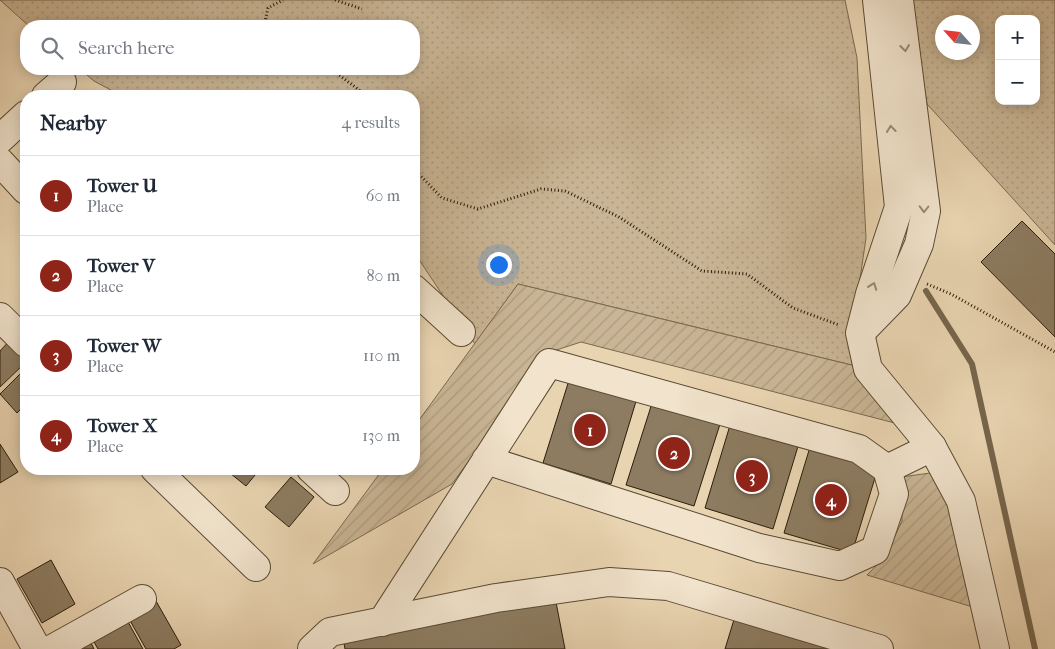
<!DOCTYPE html>
<meta charset="utf-8">
<style>
:root{--surface:#fff;--page:#f6f6f7;--text:#1f2937;--muted:#747a83;--line:#e0e1e3;--accent:#8f2418}
body{margin:0;font-family:"IM FELL French Canon",serif;background:var(--page);color:var(--text)}
.controls{position:absolute;right:15px;top:15px;display:grid;overflow:hidden;border-radius:10px;box-shadow:0 2px 12px #0003}
.controls button{width:45px;height:45px;display:grid;place-items:center;padding:0;border:0;border-bottom:1px solid var(--line);background:var(--surface);color:var(--text);font:25px sans-serif}
.compass{position:absolute;left:935px;top:15px;width:45px;height:45px;border-radius:50%;background:var(--surface);box-shadow:0 2px 12px #0003;rotate:297deg}
.you{position:absolute;left:498px;top:264px;width:18px;height:18px;margin:-12px;border:4px solid #fff;border-radius:50%;background:#1a73e8;box-shadow:0 0 0 8px #1a73e833}
.badge{display:grid;place-items:center;width:32px;height:32px;border-radius:50%;background:var(--accent);color:#fff;font-size:16px;font-weight:700}
.pin{position:absolute;translate:-50% -50%;border:2px solid #fff;box-shadow:0 1px 5px #0006}
.list{margin:0;padding:0;list-style:none}
h2{display:flex;justify-content:space-between;align-items:center;height:65px;margin:0;padding:0 20px;font-size:21px}
h2 small{font-size:16px;font-weight:400;color:var(--muted)}
.list li{display:grid;grid-template-columns:32px 1fr auto;gap:15px;align-items:center;box-sizing:border-box;height:80px;padding:0 20px;border-top:1px solid var(--line)}
.list b{display:block;font-size:19px;white-space:nowrap}
.list p{margin:0;font-size:16px;white-space:nowrap;color:var(--muted)}
.list em{font-size:16px;font-style:normal;color:var(--muted)}
.icon{flex:none;width:28px;height:28px;fill:none;stroke:currentColor;stroke-width:2;stroke-linecap:round;stroke-linejoin:round}
.map{position:relative;flex:none;width:1055px;height:649px;overflow:hidden}
.search{position:absolute;background:var(--surface);box-shadow:0 2px 12px #0003;left:20px;top:20px;width:400px;height:55px;display:flex;align-items:center;gap:12px;box-sizing:border-box;padding:0 18px;border-radius:20px;color:var(--muted);font-size:19px}
.panel{position:absolute;background:var(--surface);box-shadow:0 2px 12px #0003;left:20px;top:90px;width:400px;height:385px;border-radius:20px}
.map>svg:first-child{display:block}
</style>
<div class="map">
<svg width="1055" height="649" viewBox="0 0 1055 649">
<defs>
<pattern id="grass-dots" width="8" height="8" patternUnits="userSpaceOnUse" patternTransform="scale(1.25)"><rect width="8" height="8" fill="#c9b595"/><path d="M2 2h.1M6 6h.1" fill="none" stroke="#ad9b7f" stroke-width="1.8" stroke-linecap="round"/></pattern>
<pattern id="garden-furrows" width="10" height="10" patternUnits="userSpaceOnUse" patternTransform="scale(1.25)"><rect width="10" height="10" fill="#c9b595"/><path d="M-1 1l2-2M0 10L10 0M9 11l2-2" fill="none" stroke="#ad9b7f"/></pattern>
</defs>
<rect width="100%" height="100%" fill="#e9d4b1"/>
<filter id="stains"><feTurbulence type="fractalNoise" baseFrequency=".004" numOctaves="4"/><feColorMatrix values="0 0 0 0 .2 0 0 0 0 .09 0 0 0 0 .02 0 0 0 .5 -.17"/></filter>
<radialGradient id="worn" r=".72"><stop offset=".6" stop-color="#630" stop-opacity="0"/><stop offset="1" stop-color="#630" stop-opacity=".3"/></radialGradient>
<g fill="url(#grass-dots)" stroke="#7a6950" fill-rule="evenodd">
<polygon points="0,0 845,0 857,58 866,238 851,340 868,369 518,284 475,344 414,252 414,96 122,96 94,81 80,69 414,69 414,26 29,26"/>
<path d="M 909,0 L 1055,0 L 1055,245 L 927,104 ZM 999,19 L 1036,19 L 1036,101 L 999,101 ZM 942,22 L 972,22 L 972,52 L 942,52 Z"/>
</g>
<g fill="url(#garden-furrows)" stroke="#7a6950">
<polygon points="518,284 868,369 918,429 581,342 547,353 452,484 313,564 383,469 414,469 414,427"/>
<polygon points="945,471 986,611 867,575 885,557 902,521 901,477"/>
</g>
<g fill="none" stroke-linecap="round" stroke-linejoin="round">
<polyline stroke="#76664c" stroke-width="6" points="926,291 972,364 1035,649"/>
</g>
<g fill="#8d7c61" stroke="#2a1d0a">
<polygon points="1022,221 1055,254 1055,337 981,262"/>
<polygon points="11,339 26,355 26,362 0,387 0,351"/>
<polygon points="26,368 26,404 17,413 0,394"/>
<polygon points="570,377 637,398 611,484 543,463"/>
<polygon points="653,400 721,421 694,506 626,485"/>
<polygon points="731,422 799,443 773,529 705,508"/>
<polygon points="0,444 18,472 0,483"/>
<polygon points="810,447 878,468 852,553 784,533"/>
<polygon points="225,469 260,469 246,486"/>
<polygon points="291,477 314,497 289,527 265,507"/>
<polygon points="51,560 75,604 42,623 17,579"/>
<polygon points="555,597 565,649 345,649 343,637"/>
<polygon points="156,601 181,645 174,649 146,649 128,617"/>
<polygon points="736,613 859,649 725,649"/>
<polygon points="127,620 143,649 98,649 93,640"/>
<polygon points="91,643 94,649 80,649"/>
</g>
<g fill="none" stroke-linecap="round" stroke-linejoin="round">
<g stroke="#5a4b34" stroke-width="30">
<g id="minor">
<polyline points="877,0 899,207 870,294 860,333 868,369 932,447 961,501 995,649"/>
<polyline points="46,96 62,82"/>
<polyline points="0,139 26,115"/>
<polyline points="0,162 26,190"/>
<polyline points="414,289 461,332"/>
<polyline points="0,317 26,343"/>
<polyline points="861,332 897,295 919,244 926,211 899,0"/>
<polyline points="155,469 256,567"/>
<polyline points="311,469 335,491"/>
<polyline points="887,469 932,447"/>
<polyline points="0,582 37,649"/>
<polyline points="382,622 549,363 859,449 887,469 894,494 875,550 840,566 759,548 486,460"/>
<polyline points="52,649 142,599"/>
<polyline points="312,649 330,632 496,598 609,582 668,586 879,649"/>
</g>
</g>
<g stroke="#2a1d0a" stroke-width="3" stroke-dasharray="1 2.5" stroke-linecap="butt">
<polyline points="335,0 362,9"/>
<polyline points="264,26 268,8 283,0"/>
<polyline points="331,69 367,96"/>
<polyline points="414,169 442,198 478,209 541,189 565,191 619,217 702,271 747,274 793,308 839,325"/>
<polyline points="927,284 951,294 1055,352"/>
</g>
<use href="#minor" stroke="#f1e3cc" stroke-width="28"/>
</g>
<defs><path id="oneway-chevron" d="M-2-3.5L2.5 0L-2 3.5" fill="none" stroke-width="1.6" stroke-linecap="round" stroke-linejoin="round" transform="scale(1.25)"/></defs>
<g stroke="#978a75">
<use href="#oneway-chevron" transform="translate(905 48) rotate(83)"/>
<use href="#oneway-chevron" transform="translate(891 129) rotate(-96)"/>
<use href="#oneway-chevron" transform="translate(924 209) rotate(91)"/>
<use href="#oneway-chevron" transform="translate(873 286) rotate(-70)"/>
</g>
<rect width="100%" height="100%" filter="url(#stains)"/>
<rect width="100%" height="100%" fill="url(#worn)"/>
</svg>
<div class="controls">
<button>+</button>
<button>−</button>
</div>
<svg class="compass" viewBox="-18 -18 36 36"><path d="M0-13l5 13h-10z" fill="#e53935"/><path d="M0 13l5-13h-10z" fill="#747a83"/></svg>
<div class="you"></div>
<div class="pin badge" style="left:590px;top:430px">1</div>
<div class="pin badge" style="left:674px;top:453px">2</div>
<div class="pin badge" style="left:752px;top:476px">3</div>
<div class="pin badge" style="left:831px;top:500px">4</div>
<div class="search"><svg class="icon" aria-label="search" viewBox="0 0 24 24"><circle cx="10" cy="10" r="6"/><path d="M15 15l6 6"/></svg>Search here</div>
<section class="panel">
<h2>Nearby<small>4 results</small></h2>
<ul class="list">
<li><span class="badge">1</span><div><b>Tower U</b><p>Place</p></div><em>60 m</em></li>
<li><span class="badge">2</span><div><b>Tower V</b><p>Place</p></div><em>80 m</em></li>
<li><span class="badge">3</span><div><b>Tower W</b><p>Place</p></div><em>110 m</em></li>
<li><span class="badge">4</span><div><b>Tower X</b><p>Place</p></div><em>130 m</em></li>
</ul>
</section>
</div>
